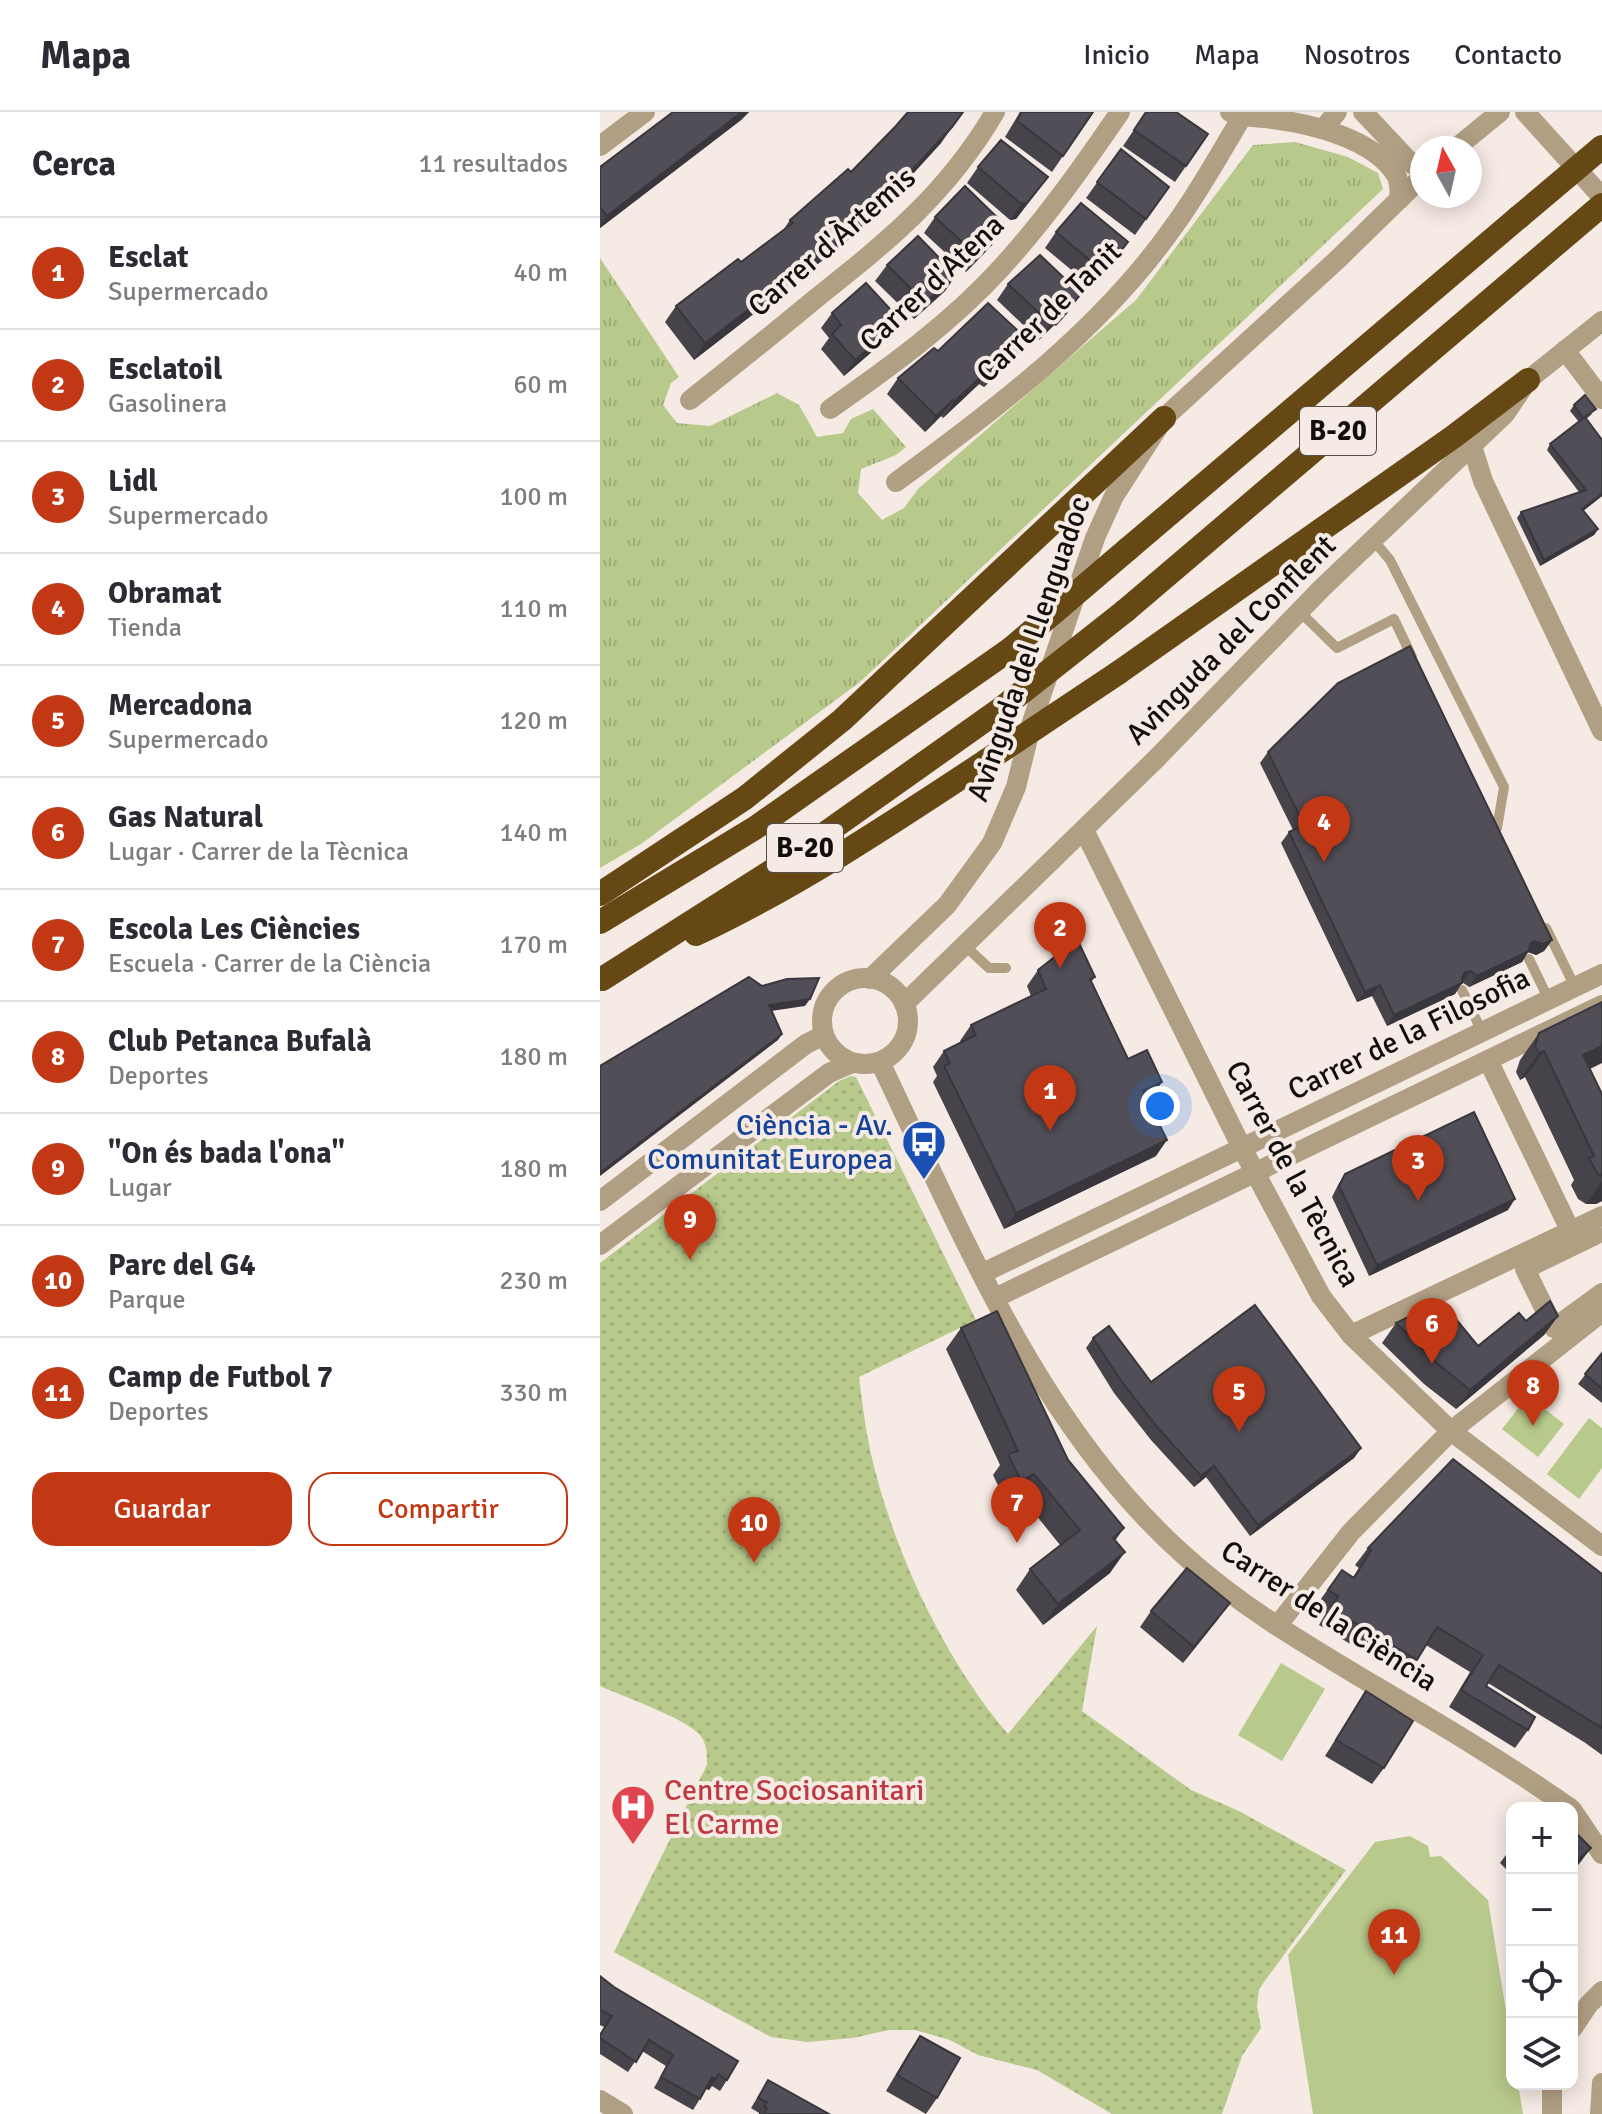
<!DOCTYPE html>
<html lang="es">
<meta charset="utf-8">
<style>
:root{--surface:#fff;--page:#f7f7f7;--text:#2b2b33;--muted:#7c7c81;--line:#e1e1e2;--accent:#c23814}
body{margin:0;font-family:Signika,sans-serif;background:var(--page);color:var(--text)}
.controls{position:absolute;right:24px;bottom:24px;display:grid;overflow:hidden;border-radius:16px;box-shadow:0 4px 20px #0003}
.controls button{width:72px;height:72px;display:grid;place-items:center;padding:0;border:0;border-bottom:2px solid var(--line);background:var(--surface);color:var(--text);font:40px sans-serif}
.compass{position:absolute;left:810px;top:24px;width:72px;height:72px;border-radius:50%;background:var(--surface);box-shadow:0 4px 20px #0003;rotate:352deg}
.you{position:absolute;left:560px;top:994px;width:28px;height:28px;margin:-20px;border:6px solid #fff;border-radius:50%;background:#1a73e8;box-shadow:0 0 0 12px #1a73e833}
.badge{display:grid;place-items:center;width:52px;height:52px;border-radius:50%;background:var(--accent);color:#fff;font-size:26px;font-weight:700}
.pin{position:absolute;translate:-50% -66px;filter:drop-shadow(0 2px 4px #0008)}
.pin::after{content:'';position:absolute;top:42px;width:28px;height:24px;background:inherit;clip-path:polygon(0 0,100% 0,50% 100%)}
.list{margin:0;padding:0;list-style:none}
h2{display:flex;justify-content:space-between;align-items:center;height:104px;margin:0;padding:0 32px;font-size:34px}
h2 small{font-size:26px;font-weight:400;color:var(--muted)}
.list li{display:grid;grid-template-columns:52px 1fr auto;gap:24px;align-items:center;box-sizing:border-box;height:112px;padding:0 32px;border-top:2px solid var(--line)}
.list b{display:block;font-size:30px;white-space:nowrap}
.list p{margin:0;font-size:26px;white-space:nowrap;color:var(--muted)}
.list em{font-size:26px;font-style:normal;color:var(--muted)}
.actions{display:flex;gap:16px;padding:24px 32px}
.actions a{flex:1;padding:18px 0;border:2px solid var(--accent);border-radius:24px;text-align:center;font-size:28px;color:var(--accent)}
.actions .main{background:var(--accent);color:#fff}
.icon{flex:none;width:44px;height:44px;fill:none;stroke:currentColor;stroke-width:2;stroke-linecap:round;stroke-linejoin:round}
.map{position:relative;flex:none;width:1002px;height:2002px;overflow:hidden}
header{display:flex;align-items:center;gap:48px;box-sizing:border-box;height:112px;padding:0 40px;background:var(--surface);border-bottom:2px solid var(--line)}
header strong{font-size:38px}
nav{display:flex;gap:44px;margin-inline-start:auto;font-size:28px}
main{display:flex}
aside{flex:1;background:var(--surface)}
.map>svg:first-child{display:block}
</style>
<header>
<strong>Mapa</strong>
<nav><a>Inicio</a><a>Mapa</a><a>Nosotros</a><a>Contacto</a></nav>
</header>
<main>
<aside>
<h2>Cerca<small>11 resultados</small></h2>
<ul class="list">
<li><span class="badge">1</span><div><b>Esclat</b><p>Supermercado</p></div><em>40 m</em></li>
<li><span class="badge">2</span><div><b>Esclatoil</b><p>Gasolinera</p></div><em>60 m</em></li>
<li><span class="badge">3</span><div><b>Lidl</b><p>Supermercado</p></div><em>100 m</em></li>
<li><span class="badge">4</span><div><b>Obramat</b><p>Tienda</p></div><em>110 m</em></li>
<li><span class="badge">5</span><div><b>Mercadona</b><p>Supermercado</p></div><em>120 m</em></li>
<li><span class="badge">6</span><div><b>Gas Natural</b><p>Lugar · Carrer de la Tècnica</p></div><em>140 m</em></li>
<li><span class="badge">7</span><div><b>Escola Les Ciències</b><p>Escuela · Carrer de la Ciència</p></div><em>170 m</em></li>
<li><span class="badge">8</span><div><b>Club Petanca Bufalà</b><p>Deportes</p></div><em>180 m</em></li>
<li><span class="badge">9</span><div><b>&quot;On és bada l'ona&quot;</b><p>Lugar</p></div><em>180 m</em></li>
<li><span class="badge">10</span><div><b>Parc del G4</b><p>Parque</p></div><em>230 m</em></li>
<li><span class="badge">11</span><div><b>Camp de Futbol 7</b><p>Deportes</p></div><em>330 m</em></li>
</ul>
<div class="actions"><a class="main">Guardar</a><a>Compartir</a></div>
</aside>
<div class="map">
<svg width="1002" height="2002" viewBox="0 0 1002 2002">
<defs>
<pattern id="grass-tufts" width="24" height="20" patternUnits="userSpaceOnUse" patternTransform="scale(2)"><rect width="24" height="20" fill="#b8c98c"/><path d="M3 7l-1-3M5 7V3M7 7l1-3M15 17l-1-3M17 17v-4M19 17l1-3" fill="none" stroke="#9dab78"/></pattern>
<pattern id="park-dots" width="8" height="8" patternUnits="userSpaceOnUse" patternTransform="scale(2)"><rect width="8" height="8" fill="#b8c98c"/><path d="M2 2h.1M6 6h.1" fill="none" stroke="#9dab78" stroke-width="1.8" stroke-linecap="round"/></pattern>
</defs>
<rect width="100%" height="100%" fill="#f6eae4"/>
<polygon fill="url(#grass-tufts)" points="695,30 748,45 778,61 783,77 260,570 41,732 0,756 0,146 79,265 71,271 63,293 77,311 110,314 177,281 199,293 217,325 243,321 251,307 273,297 306,335 296,343 261,357 258,381 282,408 304,396 318,377 536,188 653,33"/>
<path fill="url(#park-dots)" d="M 251,964 L 256,965 L 376,1208 L 259,1265 C 262,1289 265,1314 270,1338 C 292,1436 343,1546 408,1622 L 497,1514 L 482,1599 L 591,1678 L 639,1699 L 746,1758 L 659,1877 L 657,1894 L 661,1916 L 642,1944 L 622,2002 L 512,2002 L 437,1958 L 378,1943 L 350,1928 L 315,1918 L 289,1918 L 253,1926 L 207,1930 L 171,1925 L 14,1840 L 107,1653 C 107,1643 107,1631 100,1623 C 83,1605 24,1585 0,1574 L 0,1151 L 239,969 Z"/>
<g fill="#b8c98c">
<polygon points="928,1284 964,1312 938,1345 902,1317"/>
<polygon points="989,1306 1002,1316 1002,1356 979,1387 947,1362"/>
<polygon points="681,1551 725,1577 682,1649 638,1623"/>
<polygon points="810,1724 828,1734 830,1745 841,1744 888,1788 912,1936 912,1972 918,1972 923,2002 713,2002 688,1843 775,1730"/>
</g>
<g fill="none" stroke-linecap="round" stroke-linejoin="round">
<g stroke="#b19f84" stroke-width="10">
<polyline points="773,428 790,448 904,675 897,716"/>
<polyline points="699,499 737,536 794,507 812,545"/>
<polyline points="946,816 975,875"/>
<polyline points="363,832 389,856 406,856"/>
<polyline points="929,847 949,888"/>
<polyline points="862,878 882,920"/>
</g>
<g stroke="#b19f84" stroke-width="20">
<path d="M 630,0 C 645,6 658,5 673,7 C 712,12 774,27 796,63 C 800,69 799,79 800,87"/>
<polyline points="763,0 812,52 822,56"/>
<polyline points="925,0 1002,85"/>
<polyline points="724,16 737,0"/>
<polyline points="0,34 45,0"/>
<polyline points="856,36 900,0"/>
<polyline points="965,238 1002,287"/>
<path d="M 90,288 C 132,255 173,222 214,188 C 287,130 347,82 395,0"/>
<path d="M 230,297 C 290,255 351,211 401,156 C 445,108 483,54 520,0"/>
<polyline points="872,334 883,369 1002,619"/>
<path d="M 296,370 C 396,297 502,217 574,114 C 599,80 620,41 642,5"/>
<polyline points="484,718 642,1036 721,1184 751,1223 851,1319 1002,1434"/>
<circle cx="265" cy="909" r="43"/>
<polyline points="270,867 347,793 392,731 416,675 432,610 495,426 514,384 564,306 738,147 822,65"/>
<polyline points="304,892 557,646 722,476 905,302 928,268 1002,209"/>
<polyline points="888,948 971,1120"/>
<path d="M 280,950 C 363,1123 439,1315 586,1445 C 638,1492 700,1529 760,1565 C 831,1607 903,1649 970,1696"/>
<polyline points="0,1089 206,932 224,923"/>
<polyline points="995,1123 925,1157 954,1216 1002,1181"/>
<polyline points="0,1133 229,961 252,951"/>
<polyline points="383,1161 1002,862"/>
<polyline points="395,1186 1002,893"/>
<polyline points="751,1223 1002,1104"/>
<polyline points="677,1514 751,1420 851,1319 1002,1200"/>
<polyline points="972,1698 1002,1742"/>
<polyline points="972,1917 989,1892 1002,1879"/>
<polyline points="0,1988 23,2002"/>
<polyline points="952,2002 952,1972"/>
<polyline points="1000,2002 1002,1971"/>
</g>
<g stroke="#664815" stroke-width="24">
<polyline points="528,437 919,105"/>
<polyline points="525,499 1002,93"/>
<polyline points="518,561 853,325 928,268"/>
<polyline points="0,782 145,686 242,608 564,306"/>
<polyline points="0,810 155,716 412,536"/>
<path d="M 96,822 C 198,774 292,711 386,649"/>
<polyline points="2,867 175,757 402,596"/>
</g>
<g stroke="#664815" stroke-width="24">
<polyline points="919,105 1002,35"/>
<polyline points="412,536 528,437"/>
<polyline points="402,596 525,499"/>
<polyline points="386,649 518,561"/>
</g>
</g>
<g fill="#47434b">
<polygon points="73,0 149,0 141,8 0,116 0,55"/>
<polygon points="420,0 493,0 452,60 405,25"/>
<polygon points="546,0 586,54 575,70 523,34"/>
<polygon points="295,15 341,31 279,99 241,134 94,248 65,210 76,194 141,150 182,120 190,108 251,60"/>
<polygon points="521,37 569,75 535,123 486,86"/>
<polygon points="378,55 448,65 416,107 410,108 367,71"/>
<polygon points="335,105 406,114 395,130 366,160 324,121"/>
<polygon points="456,120 517,146 493,176 445,136"/>
<polygon points="287,153 356,163 345,179 314,207 275,169"/>
<polygon points="408,172 470,198 456,214 454,213 439,228 397,188"/>
<polygon points="232,201 301,209 290,224 244,264 221,237 229,226 221,216"/>
<polygon points="428,228 417,244 384,275 379,272 343,306 341,304 325,320 287,282 298,266 338,239"/>
<polygon points="974,293 992,302 986,307 1002,328 1002,384 983,399 998,417 994,423 940,454 917,406 921,400 979,380 947,338 950,332 979,310 970,299"/>
<polygon points="668,640 952,828 944,839 936,843 928,840 922,850 869,875 862,870 855,882 787,914 772,884 757,890 681,731 689,720 693,718 660,651"/>
<polygon points="438,858 495,865 491,870 528,947 551,986 547,987 556,1044 404,1117 333,970 337,964 333,955 344,939 361,931 360,929 371,913 431,884 427,874"/>
<polygon points="939,921 990,957 1002,982 1002,1089 996,1092 986,1092 978,1087 971,1073 974,1068 925,965 920,968 916,960 920,948"/>
<polygon points="745,1062 908,1098 769,1164 732,1085 738,1073"/>
<polygon points="958,1204 944,1223 856,1297 824,1272 782,1231 796,1211 878,1234 926,1209"/>
<polygon points="361,1216 524,1416 515,1429 510,1461 443,1513 416,1478 430,1457 460,1433 420,1383 406,1390 393,1363 400,1353 346,1237"/>
<polygon points="493,1226 551,1270 761,1336 754,1346 650,1424 606,1365 594,1375 551,1328 514,1281 486,1236"/>
<polygon points="1002,1241 1002,1291 978,1272"/>
<polygon points="768,1436 1002,1462 1002,1643 984,1630 888,1571 886,1574 928,1618 915,1636 849,1595 870,1560 826,1533 805,1565 719,1513 726,1501 715,1495 742,1458 753,1465 759,1456 755,1453"/>
<polygon points="551,1499 618,1507 583,1551 540,1515"/>
<polygon points="766,1579 784,1656 772,1672 725,1644"/>
<polygon points="912,1735 912,1763 900,1751"/>
<polygon points="0,1864 127,1968 120,1979 112,1974 109,1978 106,1977 93,1998 54,1976 66,1954 42,1939 28,1960 0,1942 0,1922 4,1915 0,1913"/>
<polygon points="320,1924 337,1986 326,2002 286,1979 309,1940"/>
<polygon points="168,1968 229,2002 159,2002 159,2001 151,1996"/>
</g>
<g fill="#39373d">
<polygon points="142,0 149,0 141,8 0,116 0,114 7,104"/>
<polygon points="363,0 341,31 279,99 241,134 94,248 105,231"/>
<polygon points="448,65 416,107 410,108 421,92"/>
<polygon points="406,114 395,130 366,160 377,144"/>
<polygon points="528,130 517,146 493,176 504,160"/>
<polygon points="356,163 345,179 314,207 325,191"/>
<polygon points="481,182 470,198 456,214 467,198"/>
<polygon points="465,197 454,213 439,228 451,212"/>
<polygon points="301,209 290,224 244,264 255,248"/>
<polygon points="428,228 417,244 384,275 395,259"/>
<polygon points="390,256 379,272 343,306 354,290"/>
<polygon points="353,288 341,304 325,320 336,304"/>
<polygon points="1002,382 1002,384 978,403 982,397"/>
<polygon points="998,417 994,423 940,454 944,448"/>
<polygon points="952,828 944,839 936,843 928,840 922,850 869,875 877,864 934,829"/>
<polygon points="871,859 863,870 858,871 865,860"/>
<polygon points="862,871 855,882 787,914 794,903"/>
<polygon points="780,873 772,884 757,890 765,880"/>
<polygon points="210,887 205,894 164,900 169,893"/>
<polygon points="182,922 178,928 0,1064 0,1061"/>
<polygon points="1002,934 1002,951 964,970 983,943"/>
<polygon points="944,939 925,965 920,968 939,941"/>
<polygon points="562,970 551,986 532,995 543,979"/>
<polygon points="567,1028 556,1044 404,1117 416,1101"/>
<polygon points="1002,1069 1002,1089 996,1092 986,1092"/>
<polygon points="915,1087 908,1098 769,1164 777,1153"/>
<polygon points="958,1204 944,1223 856,1297 870,1278"/>
<polygon points="761,1336 754,1346 650,1424 658,1413"/>
<polygon points="614,1354 606,1365 594,1375 601,1364"/>
<polygon points="434,1362 420,1383 406,1390 421,1369"/>
<polygon points="525,1440 510,1461 443,1513 458,1492"/>
<polygon points="630,1491 618,1507 583,1551 594,1535"/>
<polygon points="991,1736 979,1752 972,1759 972,1754"/>
<polygon points="112,1965 116,1967 109,1978 105,1976"/>
</g>
<g fill="#524e57" stroke="#39373d" stroke-width="2">
<polygon points="73,0 142,0 7,104 0,95 0,55"/>
<polygon points="308,0 363,0 352,15 290,82 252,118 105,231 76,194 138,147 141,150 193,111 190,108 248,57 251,60 295,15"/>
<polygon points="421,0 493,0 463,44 417,9"/>
<polygon points="546,0 576,0 608,22 586,54 534,18"/>
<polygon points="401,28 448,65 427,91 421,92 378,55"/>
<polygon points="521,37 569,75 546,107 497,70"/>
<polygon points="365,74 406,114 377,144 335,105"/>
<polygon points="481,91 528,130 504,160 456,120"/>
<polygon points="318,124 356,163 325,191 287,153"/>
<polygon points="440,143 481,182 467,198 465,197 451,212 408,172"/>
<polygon points="266,171 301,209 255,248 232,222 241,213 232,201"/>
<polygon points="388,191 428,228 395,259 390,256 354,290 353,288 336,304 298,266 334,236 338,239"/>
<polygon points="985,283 996,297 983,306 974,293"/>
<polygon points="985,305 1002,328 1002,382 982,397 998,417 944,448 921,400 986,378 950,332"/>
<polygon points="810,534 952,828 943,832 934,829 930,832 929,839 877,864 871,859 865,860 862,866 862,871 794,903 780,873 765,880 689,720 704,713 668,640 738,571"/>
<polygon points="477,827 495,865 490,867 528,947 547,938 562,970 543,979 567,1028 416,1101 344,954 350,951 344,939 376,923 371,913 446,877 438,858"/>
<polygon points="149,865 162,874 187,867 219,866 210,887 169,893 182,922 0,1061 0,954"/>
<polygon points="1002,890 1002,934 983,943 1002,982 1002,1064 997,1061 989,1046 994,1044 944,939 939,941 935,934 939,921"/>
<polygon points="874,1000 915,1087 777,1153 739,1074 745,1062"/>
<polygon points="841,1189 878,1234 919,1201 926,1209 950,1189 958,1204 870,1278 838,1252 796,1211"/>
<polygon points="655,1193 761,1336 658,1413 614,1354 601,1364 559,1317 522,1270 493,1226 509,1214 551,1270"/>
<polygon points="397,1199 468,1348 524,1416 513,1426 525,1440 458,1492 430,1457 480,1418 434,1362 421,1369 408,1342 418,1339 361,1216"/>
<polygon points="1002,1241 1002,1277 985,1262"/>
<polygon points="853,1347 1002,1462 1002,1616 899,1553 886,1574 935,1605 928,1618 861,1578 883,1543 837,1515 817,1548 731,1496 738,1484 728,1478 742,1458 754,1466 771,1438 768,1436"/>
<polygon points="587,1456 630,1491 594,1535 551,1499"/>
<polygon points="766,1579 813,1609 784,1656 736,1628"/>
<polygon points="972,1717 991,1736 972,1754"/>
<polygon points="0,1864 14,1875 138,1949 127,1968 118,1962 116,1967 112,1965 100,1987 61,1965 73,1943 49,1928 36,1950 0,1926 0,1923 12,1904 0,1898"/>
<polygon points="320,1924 360,1946 337,1986 297,1963"/>
<polygon points="168,1968 229,2002 164,2002 167,1996 164,1995 167,1990 158,1986"/>
</g>
<defs>
<g id="bus-pin" transform="scale(2.3)"><path d="M0 17L-7.5 6A9.5 9.5 0 1 1 7.5 6Z" fill="#1a4fb4" stroke="#f6eae4"/><path d="M-5-6H5V4H4V6H2V4H-2V6H-4V4H-5ZM-3.5-4V0h7V-4ZM-3.5 1.2v1.5H-2V1.2ZM2 1.2v1.5H3.5V1.2Z" fill="#fff"/></g>
<g id="hospital-pin" transform="scale(2.3)"><path d="M0 17L-7.5 6A9.5 9.5 0 1 1 7.5 6Z" fill="#e0444e" stroke="#f6eae4"/><path d="M-5-5h3v3.5h4V-5h3V5h-3V1.5h-4V5h-3Z" fill="#fff"/></g>
</defs>
<g fill-rule="evenodd">
<use href="#bus-pin" x="324" y="1030"/>
<use href="#hospital-pin" x="33" y="1695"/>
</g>
<g text-anchor="middle" dominant-baseline="central" stroke-width="8" stroke-linejoin="round" paint-order="stroke">
<g fill="#f6eae4" stroke="#56504d" stroke-width="2">
<rect x="700" y="295" width="76" height="48" rx="6"/>
<rect x="167" y="712" width="76" height="48" rx="6"/>
</g>
<g font-size="28" font-weight="bold" fill="#110e0c">
<text x="738" y="319">B-20</text>
<text x="205" y="736">B-20</text>
</g>
<g font-size="30" fill="#110e0c" stroke="#f6eae4">
<text transform="translate(232 130) rotate(-41)">Carrer d'Àrtemis</text>
<text transform="translate(332 171) rotate(-43)">Carrer d'Atena</text>
<text transform="translate(449 200) rotate(-44)">Carrer de Tanit</text>
<text transform="translate(631 528) rotate(-45)">Avinguda del Conflent</text>
<text transform="translate(429 537) rotate(-71)">Avinguda del Llenguadoc</text>
<text transform="translate(809 922) rotate(-26)">Carrer de la Filosofia</text>
<text transform="translate(693 1062) rotate(62)">Carrer de la Tècnica</text>
<text transform="translate(729 1504) rotate(33)">Carrer de la Ciència</text>
</g>
<g font-size="30" fill="#164399" stroke="#f6eae4" text-anchor="end">
<text x="293" y="1013">Ciència - Av.<tspan x="293" dy="34">Comunitat Europea</tspan></text>
</g>
<g font-size="30" fill="#be3a42" stroke="#f6eae4" text-anchor="start">
<text x="64" y="1678">Centre Sociosanitari<tspan x="64" dy="34">El Carme</tspan></text>
</g>
</g>
</svg>
<div class="controls">
<button>+</button>
<button>−</button>
<button><svg class="icon" aria-label="locate" viewBox="0 0 24 24"><circle cx="12" cy="12" r="6"/><path d="M12 2v4M12 18v4M2 12h4M18 12h4"/></svg></button>
<button><svg class="icon" aria-label="layers" viewBox="0 0 24 24"><path d="M12 4l9 5-9 5-9-5zM3 14l9 5 9-5"/></svg></button>
</div>
<svg class="compass" viewBox="-18 -18 36 36"><path d="M0-13l5 13h-10z" fill="#e53935"/><path d="M0 13l5-13h-10z" fill="#7c7c81"/></svg>
<div class="you"></div>
<div class="pin badge" style="left:450px;top:1019px">1</div>
<div class="pin badge" style="left:460px;top:856px">2</div>
<div class="pin badge" style="left:818px;top:1089px">3</div>
<div class="pin badge" style="left:724px;top:750px">4</div>
<div class="pin badge" style="left:639px;top:1320px">5</div>
<div class="pin badge" style="left:832px;top:1252px">6</div>
<div class="pin badge" style="left:417px;top:1431px">7</div>
<div class="pin badge" style="left:933px;top:1314px">8</div>
<div class="pin badge" style="left:90px;top:1148px">9</div>
<div class="pin badge" style="left:154px;top:1451px">10</div>
<div class="pin badge" style="left:794px;top:1863px">11</div>
</div>
</main>
